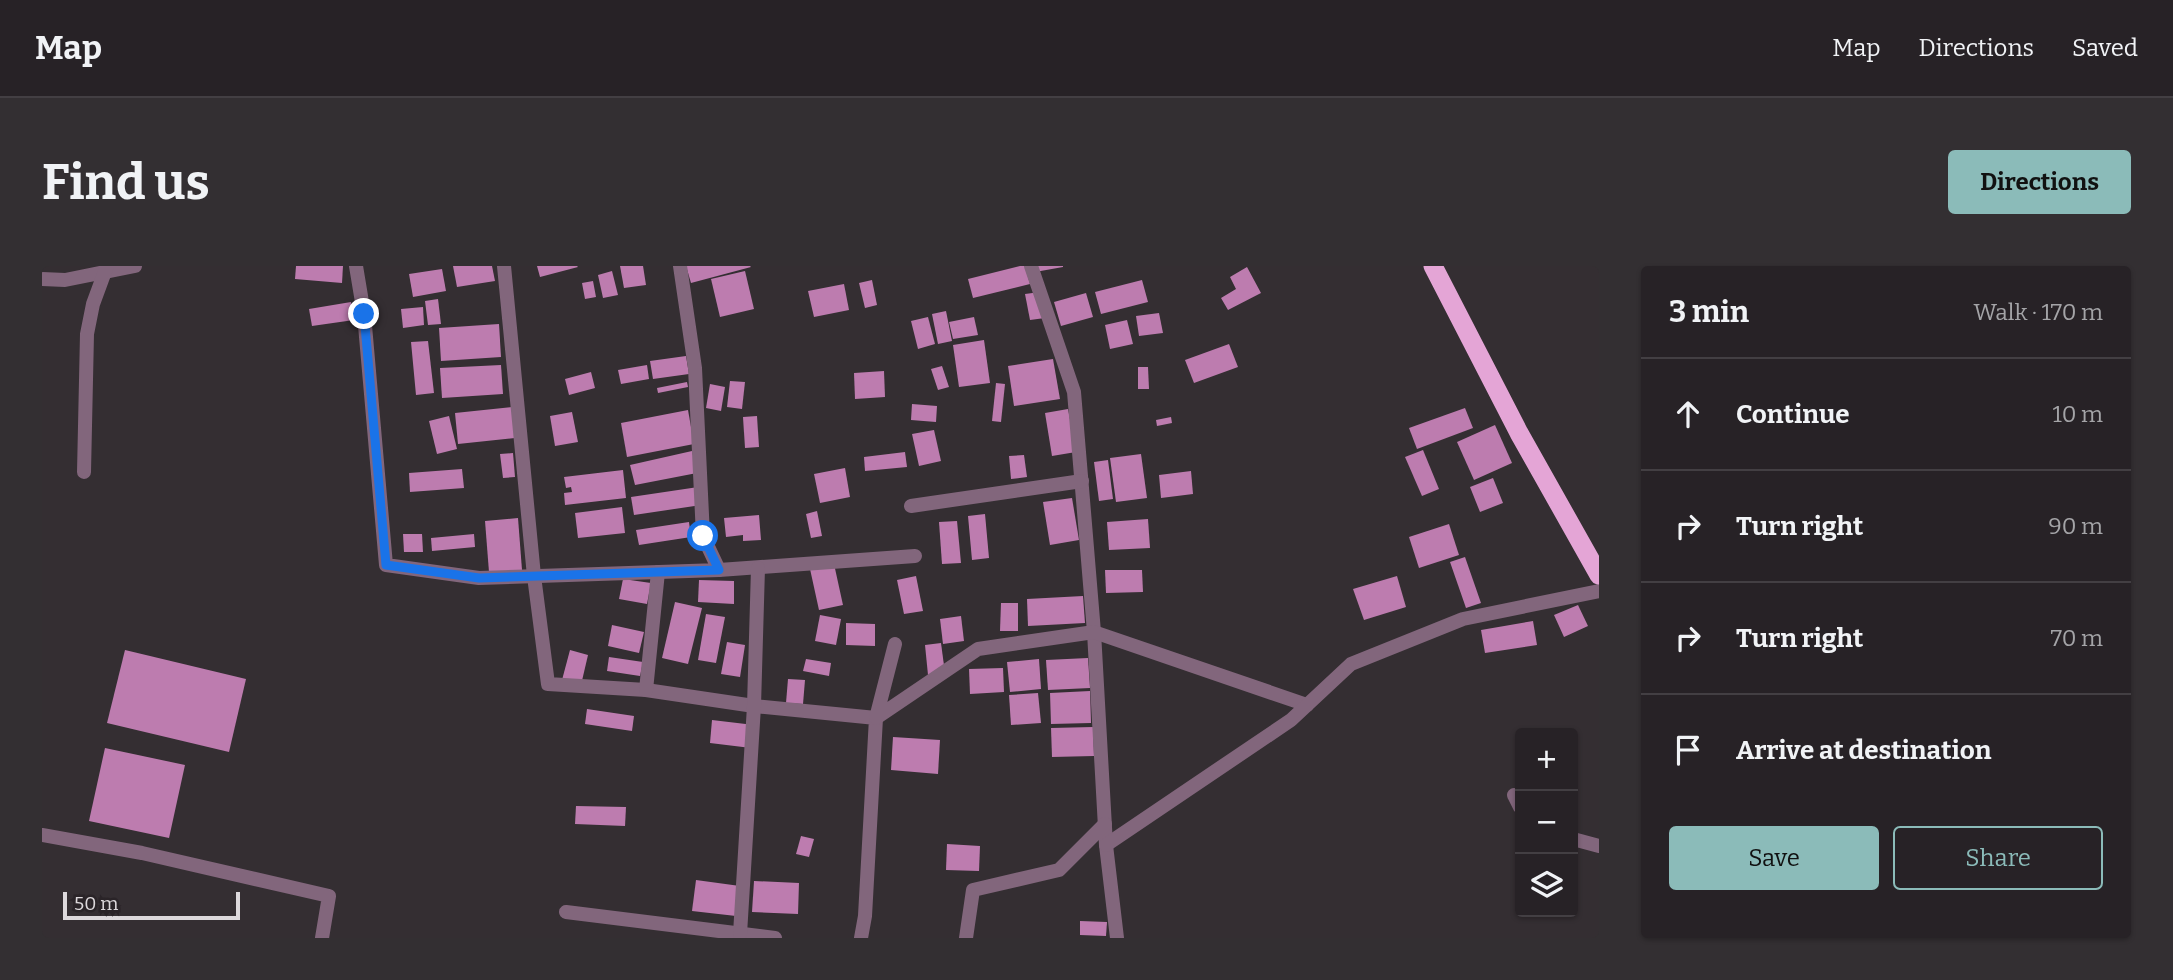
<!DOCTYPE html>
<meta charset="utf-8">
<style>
:root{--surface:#272226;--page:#332f32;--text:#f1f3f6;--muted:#a4a4a7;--line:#433f43;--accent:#8bbbb9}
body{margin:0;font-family:Bitter,serif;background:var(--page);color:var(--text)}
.controls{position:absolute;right:21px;bottom:21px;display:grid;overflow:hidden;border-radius:7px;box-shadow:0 2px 5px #0004}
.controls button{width:63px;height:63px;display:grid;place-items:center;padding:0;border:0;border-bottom:2px solid var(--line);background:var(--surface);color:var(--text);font:35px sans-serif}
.scale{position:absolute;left:21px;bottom:18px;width:177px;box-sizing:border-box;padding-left:7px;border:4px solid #ddd9dc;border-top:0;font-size:19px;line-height:24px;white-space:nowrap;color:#ddd9dc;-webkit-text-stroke:5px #2a2428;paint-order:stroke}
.stop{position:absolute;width:21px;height:21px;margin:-16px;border:5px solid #1a73e8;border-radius:50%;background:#fff}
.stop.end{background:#1a73e8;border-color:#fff;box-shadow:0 2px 7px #0008}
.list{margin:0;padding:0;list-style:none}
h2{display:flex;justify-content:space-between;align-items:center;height:91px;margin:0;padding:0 28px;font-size:30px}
h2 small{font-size:23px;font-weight:400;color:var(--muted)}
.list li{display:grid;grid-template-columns:46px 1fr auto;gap:21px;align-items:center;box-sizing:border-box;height:112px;padding:0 28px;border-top:2px solid var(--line)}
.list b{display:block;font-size:26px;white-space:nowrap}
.list em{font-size:23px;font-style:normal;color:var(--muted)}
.actions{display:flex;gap:14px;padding:21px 28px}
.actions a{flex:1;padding:16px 0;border:2px solid var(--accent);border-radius:7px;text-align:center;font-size:24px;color:var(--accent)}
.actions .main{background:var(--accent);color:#111}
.icon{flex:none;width:38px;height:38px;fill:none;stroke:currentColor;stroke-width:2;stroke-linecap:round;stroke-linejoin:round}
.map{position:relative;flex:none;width:1557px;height:672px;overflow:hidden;border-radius:7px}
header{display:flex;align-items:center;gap:42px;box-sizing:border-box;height:98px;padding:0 35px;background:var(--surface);border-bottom:2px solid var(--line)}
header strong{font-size:33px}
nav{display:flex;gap:38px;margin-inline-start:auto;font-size:24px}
.intro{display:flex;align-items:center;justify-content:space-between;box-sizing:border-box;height:168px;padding:0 42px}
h1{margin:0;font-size:49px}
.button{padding:18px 32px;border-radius:7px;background:var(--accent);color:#111;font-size:24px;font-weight:700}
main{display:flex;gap:42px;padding:0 42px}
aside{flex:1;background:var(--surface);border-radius:7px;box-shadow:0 2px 5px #0004}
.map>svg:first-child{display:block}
</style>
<header>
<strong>Map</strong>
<nav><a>Map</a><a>Directions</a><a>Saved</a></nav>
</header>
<div class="intro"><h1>Find us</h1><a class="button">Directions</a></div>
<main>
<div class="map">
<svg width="1557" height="672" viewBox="0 0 1557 672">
<rect width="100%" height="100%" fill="#342e32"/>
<g fill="#bd7caf">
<polygon points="254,0 301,0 300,17 253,13"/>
<polygon points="411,0 450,0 453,15 415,21"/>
<polygon points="495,0 535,0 536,1 498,11"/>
<polygon points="578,0 601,0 604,19 582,22"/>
<polygon points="644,0 708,0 709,1 649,17"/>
<polygon points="978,0 983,0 988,18 931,32 926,13"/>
<polygon points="992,0 1021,0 1021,1 993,6"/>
<polygon points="1205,1 1219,27 1186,44 1179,32 1194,23 1188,11"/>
<polygon points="400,3 404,25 371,31 367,8"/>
<polygon points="570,5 576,29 561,32 556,9"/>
<polygon points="703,5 712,43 678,51 669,13"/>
<polygon points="830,14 835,39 823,42 817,17"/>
<polygon points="1100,14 1106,36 1059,48 1053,26"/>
<polygon points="551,15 554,31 543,33 540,17"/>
<polygon points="802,18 807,44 772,51 766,25"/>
<polygon points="998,26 1003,52 988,54 983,28"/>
<polygon points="1044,27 1051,51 1019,60 1012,36"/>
<polygon points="396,33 399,58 386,59 383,35"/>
<polygon points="309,36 312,54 270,60 267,43"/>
<polygon points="381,41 382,59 361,62 359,43"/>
<polygon points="904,45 910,75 896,78 890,48"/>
<polygon points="1117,47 1121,67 1097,70 1094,50"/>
<polygon points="886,51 893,78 876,83 869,55"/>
<polygon points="932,51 936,69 911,73 907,56"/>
<polygon points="1085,54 1091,78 1068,83 1063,59"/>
<polygon points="457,58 459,91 399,95 397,62"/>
<polygon points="942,74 948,117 917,121 911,79"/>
<polygon points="386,75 392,127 374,129 369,76"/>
<polygon points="1187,78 1196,101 1152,117 1143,94"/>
<polygon points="644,90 647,108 611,113 608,95"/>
<polygon points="1011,93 1018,133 972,140 966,100"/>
<polygon points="459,99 461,128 400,132 398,102"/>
<polygon points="605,99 607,113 579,118 576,104"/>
<polygon points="900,100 907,121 896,124 889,103"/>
<polygon points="1096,101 1106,101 1107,123 1096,123"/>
<polygon points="842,105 843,131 813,133 812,107"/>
<polygon points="549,106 553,122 527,129 523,113"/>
<polygon points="688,115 703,116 700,143 685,141"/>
<polygon points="645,116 646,121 616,127 615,122"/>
<polygon points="954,117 963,118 959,156 950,155"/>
<polygon points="668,118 683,121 679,145 664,142"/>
<polygon points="870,138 895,140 894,156 869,154"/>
<polygon points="470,141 473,172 416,178 413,147"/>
<polygon points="1423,142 1431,162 1375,183 1367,162"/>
<polygon points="1026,143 1034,186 1010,190 1003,147"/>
<polygon points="646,144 652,178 585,191 579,157"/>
<polygon points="530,146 536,176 513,180 508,150"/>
<polygon points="407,150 415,183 395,188 387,155"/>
<polygon points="715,150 717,181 703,182 701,151"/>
<polygon points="1129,151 1130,157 1115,160 1114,154"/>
<polygon points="1453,159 1470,197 1432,214 1415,176"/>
<polygon points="892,164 899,195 877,200 870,168"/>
<polygon points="1381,184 1397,223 1380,230 1363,191"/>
<polygon points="650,185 655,207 593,219 588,199"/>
<polygon points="863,186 865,201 823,205 822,191"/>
<polygon points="471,187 473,211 461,212 458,188"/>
<polygon points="1099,188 1105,232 1074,236 1068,192"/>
<polygon points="982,189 985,211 969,213 967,190"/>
<polygon points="1066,194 1071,233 1057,235 1052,196"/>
<polygon points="803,202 808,231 778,237 772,208"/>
<polygon points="420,203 422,222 368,226 367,207"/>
<polygon points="581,204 584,232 523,239 522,227 530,226 529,221 524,222 522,211"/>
<polygon points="1149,205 1151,228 1119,232 1117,209"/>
<polygon points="1451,212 1461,237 1438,246 1428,221"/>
<polygon points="663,220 666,238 592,249 589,231"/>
<polygon points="1030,232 1037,274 1008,279 1001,236"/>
<polygon points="580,241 583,267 536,272 533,247"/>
<polygon points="775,245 780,270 769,272 764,248"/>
<polygon points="943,248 947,292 930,294 926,250"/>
<polygon points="717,249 719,274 701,275 701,269 684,271 682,252"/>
<polygon points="476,252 480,304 447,306 443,255"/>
<polygon points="1106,253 1108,282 1067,284 1065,256"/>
<polygon points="915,255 919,297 900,298 897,256"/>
<polygon points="647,256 649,271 597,279 594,264"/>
<polygon points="1407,258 1417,289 1377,302 1367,271"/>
<polygon points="361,268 380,268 381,286 362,286"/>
<polygon points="432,268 433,281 390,285 389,272"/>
<polygon points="1423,291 1439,337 1424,342 1408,296"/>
<polygon points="792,298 801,339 777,344 768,303"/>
<polygon points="1063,304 1100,304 1101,326 1064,327"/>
<polygon points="874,310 881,345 862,348 855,314"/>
<polygon points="1355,310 1364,341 1322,354 1311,323"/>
<polygon points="581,313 609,317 605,338 577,333"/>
<polygon points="657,314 692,315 692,338 656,336"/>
<polygon points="1041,330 1043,357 986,360 985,333"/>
<polygon points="633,336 660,342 646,398 620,392"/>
<polygon points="959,337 976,337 976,365 958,365"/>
<polygon points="1536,339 1546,360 1522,371 1512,349"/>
<polygon points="664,348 683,351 674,397 656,394"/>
<polygon points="778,349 799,353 794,379 773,375"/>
<polygon points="919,350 922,375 901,378 898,353"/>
<polygon points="1491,355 1495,379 1443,387 1439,364"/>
<polygon points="804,357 833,358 833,380 804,379"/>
<polygon points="570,359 602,366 597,387 566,380"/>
<polygon points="685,376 703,379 698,411 679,408"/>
<polygon points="899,377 903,407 886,409 883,379"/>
<polygon points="83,384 204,413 187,486 65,457"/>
<polygon points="528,384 546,389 539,419 520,414"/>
<polygon points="567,391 601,396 598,410 565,405"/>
<polygon points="1046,392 1048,422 1006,424 1004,394"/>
<polygon points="764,393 789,397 787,410 761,405"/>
<polygon points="997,393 999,423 968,426 965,396"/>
<polygon points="961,402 962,426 928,428 927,403"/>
<polygon points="746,413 763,414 761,438 744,437"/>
<polygon points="1048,425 1049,457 1009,458 1008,427"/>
<polygon points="996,427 999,457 969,459 967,429"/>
<polygon points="545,443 592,450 590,465 543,458"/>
<polygon points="670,454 712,459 709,482 668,477"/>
<polygon points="1051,461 1052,490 1010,491 1009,462"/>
<polygon points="851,471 898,474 896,508 849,504"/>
<polygon points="63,482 143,499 127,572 47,555"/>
<polygon points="534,540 584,541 583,560 533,558"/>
<polygon points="759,570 772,573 767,591 754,588"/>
<polygon points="905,578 938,580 937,605 904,604"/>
<polygon points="654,614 698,620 694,650 650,645"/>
<polygon points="712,615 757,617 756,648 710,646"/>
<polygon points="1038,655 1065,656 1064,670 1038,669"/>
</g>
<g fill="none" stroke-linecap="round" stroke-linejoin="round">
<g stroke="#82667c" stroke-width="14">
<polyline points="314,0 322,48 344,299 437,312 677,304 661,270 653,102 638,0"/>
<polyline points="462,0 492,310 506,418 604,424 712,440 834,452 823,650 819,672"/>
<polyline points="989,0 1032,126 1052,366 1064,579 1075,672"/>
<polyline points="0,13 23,14 93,0"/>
<polyline points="42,206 45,68 51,38 65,0"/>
<polyline points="869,240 1040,215"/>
<polyline points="677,304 873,290"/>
<polyline points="853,378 834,452 936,383 1052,366 1265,439"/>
<polyline points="604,424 616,306"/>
<polyline points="1472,529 1478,541"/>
<polyline points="0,569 100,587 287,630 280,672"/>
<polyline points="1531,573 1557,580"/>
<polyline points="1064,579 1249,454 1309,398 1421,353 1557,325"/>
<polyline points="524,646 733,672"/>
<polyline points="698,668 712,440 716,302"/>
<polyline points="924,672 931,624 1017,604 1063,558"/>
</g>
<polyline stroke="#e4a5d6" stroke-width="19" points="1391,0 1477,167 1557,309"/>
</g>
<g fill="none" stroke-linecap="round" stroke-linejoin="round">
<polyline stroke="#1a73e8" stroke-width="9" points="322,48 344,299 437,312 677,304 661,270"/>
</g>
</svg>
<div class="controls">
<button>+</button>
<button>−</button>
<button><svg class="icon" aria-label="layers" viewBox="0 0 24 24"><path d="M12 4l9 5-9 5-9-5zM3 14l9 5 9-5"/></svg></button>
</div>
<div class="scale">50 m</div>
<div class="stop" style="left:661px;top:270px"></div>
<div class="stop end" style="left:322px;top:48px"></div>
</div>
<aside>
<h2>3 min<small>Walk · 170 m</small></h2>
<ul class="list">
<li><svg class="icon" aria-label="ahead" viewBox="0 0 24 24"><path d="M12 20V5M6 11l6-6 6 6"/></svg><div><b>Continue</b></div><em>10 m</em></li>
<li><svg class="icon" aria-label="right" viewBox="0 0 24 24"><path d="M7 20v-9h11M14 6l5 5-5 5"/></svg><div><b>Turn right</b></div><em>90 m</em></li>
<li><svg class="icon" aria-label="right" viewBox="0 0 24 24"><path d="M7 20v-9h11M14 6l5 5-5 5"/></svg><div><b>Turn right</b></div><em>70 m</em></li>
<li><svg class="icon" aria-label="arrive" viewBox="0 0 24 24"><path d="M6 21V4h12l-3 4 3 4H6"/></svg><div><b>Arrive at destination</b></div></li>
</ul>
<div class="actions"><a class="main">Save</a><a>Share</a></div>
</aside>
</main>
